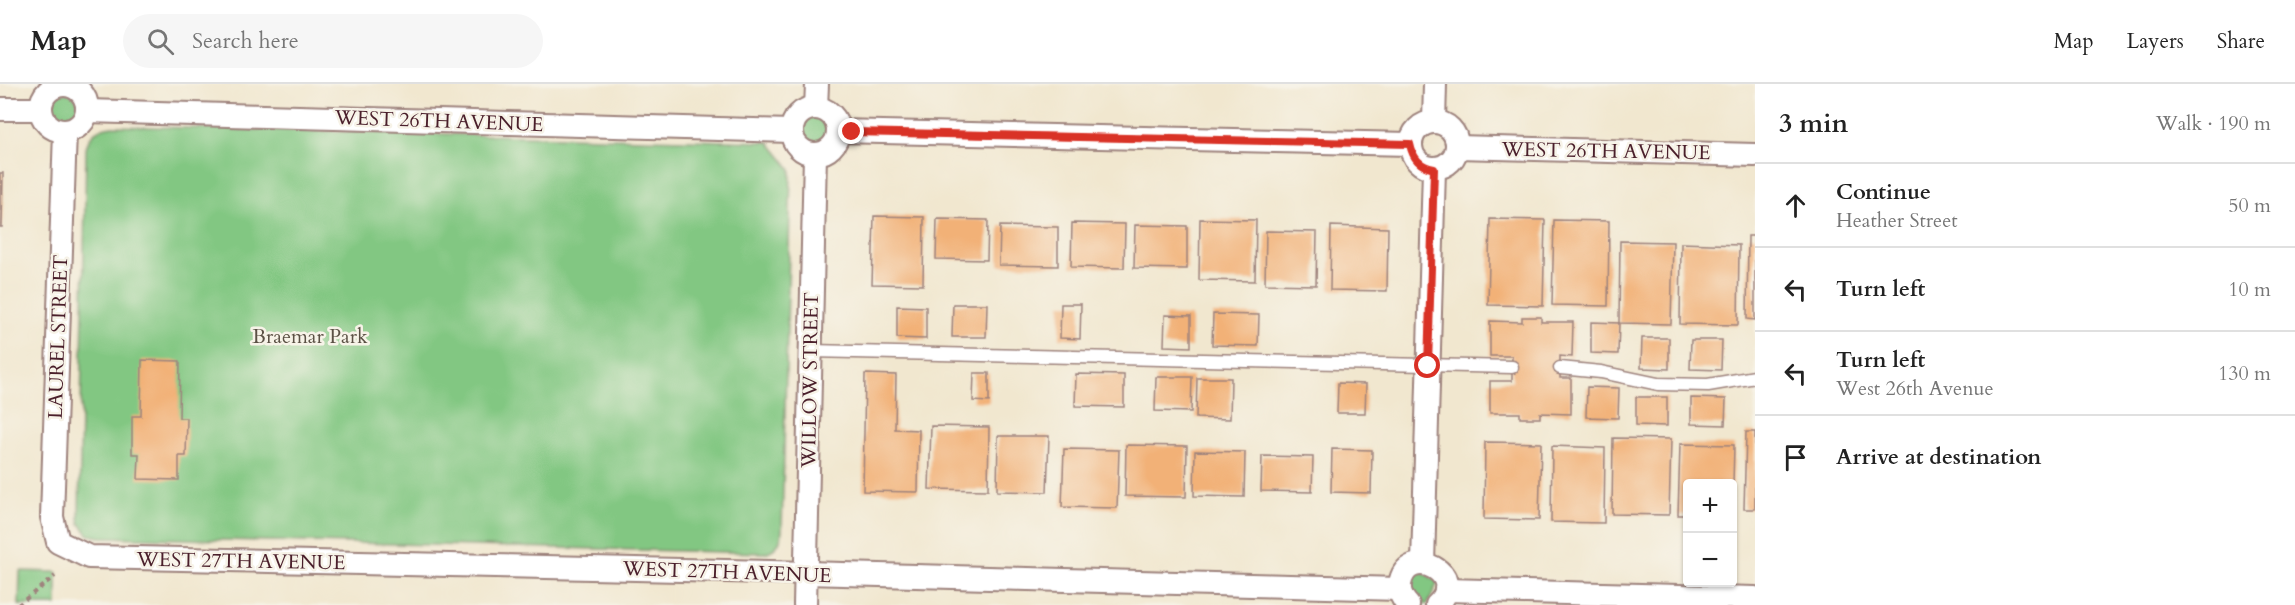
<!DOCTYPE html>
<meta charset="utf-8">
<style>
:root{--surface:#fff;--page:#f6f6f6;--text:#222;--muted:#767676;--line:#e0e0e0}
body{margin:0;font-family:Cardo,serif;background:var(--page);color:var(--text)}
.controls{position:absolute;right:18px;bottom:18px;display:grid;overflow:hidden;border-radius:6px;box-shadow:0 2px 4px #0004}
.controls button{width:54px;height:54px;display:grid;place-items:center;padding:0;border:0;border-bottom:2px solid var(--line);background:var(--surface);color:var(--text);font:30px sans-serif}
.stop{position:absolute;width:18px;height:18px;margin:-14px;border:4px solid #d93025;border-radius:50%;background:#fff}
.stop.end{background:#d93025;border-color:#fff;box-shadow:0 2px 6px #0008}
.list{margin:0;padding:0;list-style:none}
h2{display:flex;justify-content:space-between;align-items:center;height:78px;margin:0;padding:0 24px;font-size:26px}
h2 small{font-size:20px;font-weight:400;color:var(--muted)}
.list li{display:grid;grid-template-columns:39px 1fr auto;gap:18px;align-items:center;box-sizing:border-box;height:84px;padding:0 24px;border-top:2px solid var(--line)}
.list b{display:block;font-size:22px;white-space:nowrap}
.list p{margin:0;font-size:20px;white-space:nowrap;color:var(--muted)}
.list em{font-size:20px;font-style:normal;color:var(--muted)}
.icon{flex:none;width:33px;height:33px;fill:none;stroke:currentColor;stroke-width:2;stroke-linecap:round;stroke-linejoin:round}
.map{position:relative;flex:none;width:1755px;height:521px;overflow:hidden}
header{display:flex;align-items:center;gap:36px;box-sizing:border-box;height:84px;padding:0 30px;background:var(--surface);border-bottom:2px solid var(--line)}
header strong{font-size:28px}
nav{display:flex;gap:33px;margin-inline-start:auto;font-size:21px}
.search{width:420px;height:54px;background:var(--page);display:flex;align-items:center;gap:15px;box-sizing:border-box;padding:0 21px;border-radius:33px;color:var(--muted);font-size:22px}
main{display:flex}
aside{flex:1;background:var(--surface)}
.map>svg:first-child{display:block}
</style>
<header>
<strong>Map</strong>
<div class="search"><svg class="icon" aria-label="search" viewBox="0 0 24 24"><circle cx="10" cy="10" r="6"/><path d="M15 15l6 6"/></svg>Search here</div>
<nav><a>Map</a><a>Layers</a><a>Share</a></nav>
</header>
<main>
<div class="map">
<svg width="1755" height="521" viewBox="0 0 1755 521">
<rect width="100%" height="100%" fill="#f7f3e8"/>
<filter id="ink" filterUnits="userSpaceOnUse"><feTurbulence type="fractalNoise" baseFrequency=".0167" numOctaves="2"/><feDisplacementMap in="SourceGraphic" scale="12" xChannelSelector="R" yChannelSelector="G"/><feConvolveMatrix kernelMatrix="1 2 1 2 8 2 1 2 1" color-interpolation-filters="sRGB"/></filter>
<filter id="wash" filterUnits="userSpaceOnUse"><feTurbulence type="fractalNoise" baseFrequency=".008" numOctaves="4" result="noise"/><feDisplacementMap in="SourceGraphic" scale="24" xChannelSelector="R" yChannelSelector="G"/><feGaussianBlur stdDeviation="1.35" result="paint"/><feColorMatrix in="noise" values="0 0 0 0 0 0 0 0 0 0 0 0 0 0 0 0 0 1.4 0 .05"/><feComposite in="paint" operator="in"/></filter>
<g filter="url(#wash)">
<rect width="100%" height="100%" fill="#f1e7cf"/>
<g fill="#82c782" stroke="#667356" stroke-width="1.5">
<circle cx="64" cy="25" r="16"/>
<circle cx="815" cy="46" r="15"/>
<path d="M 112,42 L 769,58 L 791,85 L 782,446 C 781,458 777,465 765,469 L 101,453 L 89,451 L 80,440 L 79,434 L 86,65 C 89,50 97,44 112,42 Z"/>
<polygon points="20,487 57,488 57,521 19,521"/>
<polygon points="1421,487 1438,498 1428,520 1418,520 1412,518 1407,497"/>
</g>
<g id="blocks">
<g fill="#f2b177">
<polygon points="0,89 3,89 2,143 0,143"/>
<polygon points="874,132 924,133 923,201 872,200"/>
<polygon points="937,135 988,136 987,176 936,175"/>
<polygon points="1200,135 1256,136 1255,197 1199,196"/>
<polygon points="1490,135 1545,136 1543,222 1488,221"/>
<polygon points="1554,136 1609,137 1608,222 1552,221"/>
<polygon points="1072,139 1125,140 1124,184 1071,183"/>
<polygon points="1135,141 1187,142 1187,185 1134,184"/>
<polygon points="1000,142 1058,143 1058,182 999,181"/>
<polygon points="1331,142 1388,144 1387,207 1330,206"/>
<polygon points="1266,147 1317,148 1316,201 1265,200"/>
<polygon points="1748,152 1755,152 1755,236 1747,235"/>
<polygon points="1620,157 1673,158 1671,240 1619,239"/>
<polygon points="1681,159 1739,161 1738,241 1680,240"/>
<polygon points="953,220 987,220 986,253 952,253"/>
<polygon points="1061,220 1081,220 1080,255 1060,254"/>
<polygon points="897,222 926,223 926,255 897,254"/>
<polygon points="1213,230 1259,231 1258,262 1212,261"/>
<polygon points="1165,231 1191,232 1191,263 1164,262"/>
<polygon points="1522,233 1541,233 1541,238 1573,238 1572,273 1560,272 1560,294 1571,294 1571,330 1540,329 1540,334 1520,334 1520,329 1490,329 1490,297 1512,297 1512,272 1490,272 1490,237 1522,238"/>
<polygon points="1591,238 1619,239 1618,270 1591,269"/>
<polygon points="1642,254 1669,254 1669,285 1641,284"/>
<polygon points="1691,256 1722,256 1721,286 1690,285"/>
<polygon points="142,276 180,277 179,334 187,334 186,372 179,372 179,396 138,395 139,370 132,370 132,332 141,332"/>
<polygon points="974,289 989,289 989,318 973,317"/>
<polygon points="865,290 896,291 895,345 919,346 918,408 863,407"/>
<polygon points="1076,290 1124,291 1124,323 1075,322"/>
<polygon points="1156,293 1192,293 1191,328 1155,327"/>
<polygon points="1197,294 1231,294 1230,335 1196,334"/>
<polygon points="1338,299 1366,300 1365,329 1337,329"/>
<polygon points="1587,303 1619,304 1618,334 1586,333"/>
<polygon points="1636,313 1667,313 1667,342 1636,341"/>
<polygon points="1691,314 1726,315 1725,341 1691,340"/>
<polygon points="931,342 989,343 988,406 929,405"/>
<polygon points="1746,348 1755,348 1755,425 1744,425"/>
<polygon points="998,352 1049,352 1047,408 997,407"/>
<polygon points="1613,354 1671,355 1669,431 1612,430"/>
<polygon points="1485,358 1541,359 1539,436 1484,435"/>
<polygon points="1680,360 1734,361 1733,400 1688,400 1688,431 1678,431"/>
<polygon points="1126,361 1187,362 1186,413 1125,412"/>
<polygon points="1552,362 1605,364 1604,439 1551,438"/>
<polygon points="1064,365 1119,366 1117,424 1062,423"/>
<polygon points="1332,365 1372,366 1371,409 1331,408"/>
<polygon points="1195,367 1245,368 1244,413 1194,412"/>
<polygon points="1262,372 1313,373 1312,408 1261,407"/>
</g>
</g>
</g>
<g filter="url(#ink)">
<use href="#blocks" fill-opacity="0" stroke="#9e837d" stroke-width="1.5"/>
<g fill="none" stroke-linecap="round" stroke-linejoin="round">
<g stroke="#9e837d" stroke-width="15">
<g id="lane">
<polyline points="811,267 1512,283"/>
<polyline points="1560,284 1601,288 1658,300 1708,301 1755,293"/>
</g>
</g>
<g stroke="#9e837d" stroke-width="26">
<g id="street">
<circle cx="64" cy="24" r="23"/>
<polyline points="816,24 817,0"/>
<circle cx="815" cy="47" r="23"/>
<polyline points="0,25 40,25"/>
<polyline points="87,27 792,47"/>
<polyline points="1434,38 1435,0"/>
<circle cx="1434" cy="61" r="23"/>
<polyline points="65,47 52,433 58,458 89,473 770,488 1399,505"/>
<polyline points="838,47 1410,60"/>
<polyline points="1457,63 1755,71"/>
<polyline points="1423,480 1434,85"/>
<polyline points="1446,506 1755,514"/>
<polyline points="805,521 815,70"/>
<path d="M 1408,521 C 1402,515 1399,508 1400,500 C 1407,458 1470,491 1437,521"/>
</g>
</g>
<polyline stroke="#9e837d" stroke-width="4" stroke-dasharray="4.5 4.5" stroke-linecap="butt" points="18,521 55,492"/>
<use href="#lane" stroke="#fff" stroke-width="12"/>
<use href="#street" stroke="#fff" stroke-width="22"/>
</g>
</g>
<g fill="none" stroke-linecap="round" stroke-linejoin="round" filter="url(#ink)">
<path stroke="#d93025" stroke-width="8" d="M 852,48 L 1410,60 C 1413,75 1420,82 1434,85 L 1428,282"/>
</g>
<g text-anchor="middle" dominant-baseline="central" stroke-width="5" stroke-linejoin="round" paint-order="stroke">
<g font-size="20" fill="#4a1f2b" stroke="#f7f3e8">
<text transform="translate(439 37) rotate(2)">WEST 26TH AVENUE</text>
<text transform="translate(1606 67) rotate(1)">WEST 26TH AVENUE</text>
<text transform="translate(58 253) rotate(-88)">LAUREL STREET</text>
<text transform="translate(810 296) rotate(-89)">WILLOW STREET</text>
<text transform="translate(241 477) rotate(1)">WEST 27TH AVENUE</text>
<text transform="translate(727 488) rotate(2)">WEST 27TH AVENUE</text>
</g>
<g font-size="20" fill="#5b5145" stroke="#f7f3e8">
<text x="310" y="252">Braemar Park</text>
</g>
</g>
</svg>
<div class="controls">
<button>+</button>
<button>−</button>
</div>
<div class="stop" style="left:1428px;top:282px"></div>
<div class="stop end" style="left:852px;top:48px"></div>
</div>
<aside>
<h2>3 min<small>Walk · 190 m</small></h2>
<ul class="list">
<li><svg class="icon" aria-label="ahead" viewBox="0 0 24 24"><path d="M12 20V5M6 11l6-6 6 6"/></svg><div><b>Continue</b><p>Heather Street</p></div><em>50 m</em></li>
<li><svg class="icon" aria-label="left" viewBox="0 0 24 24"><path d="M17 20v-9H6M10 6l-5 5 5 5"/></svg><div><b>Turn left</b></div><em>10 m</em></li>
<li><svg class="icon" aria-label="left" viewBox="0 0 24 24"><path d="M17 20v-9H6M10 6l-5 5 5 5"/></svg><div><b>Turn left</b><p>West 26th Avenue</p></div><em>130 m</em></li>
<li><svg class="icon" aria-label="arrive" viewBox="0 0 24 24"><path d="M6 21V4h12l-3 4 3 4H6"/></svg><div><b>Arrive at destination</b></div></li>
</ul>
</aside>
</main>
